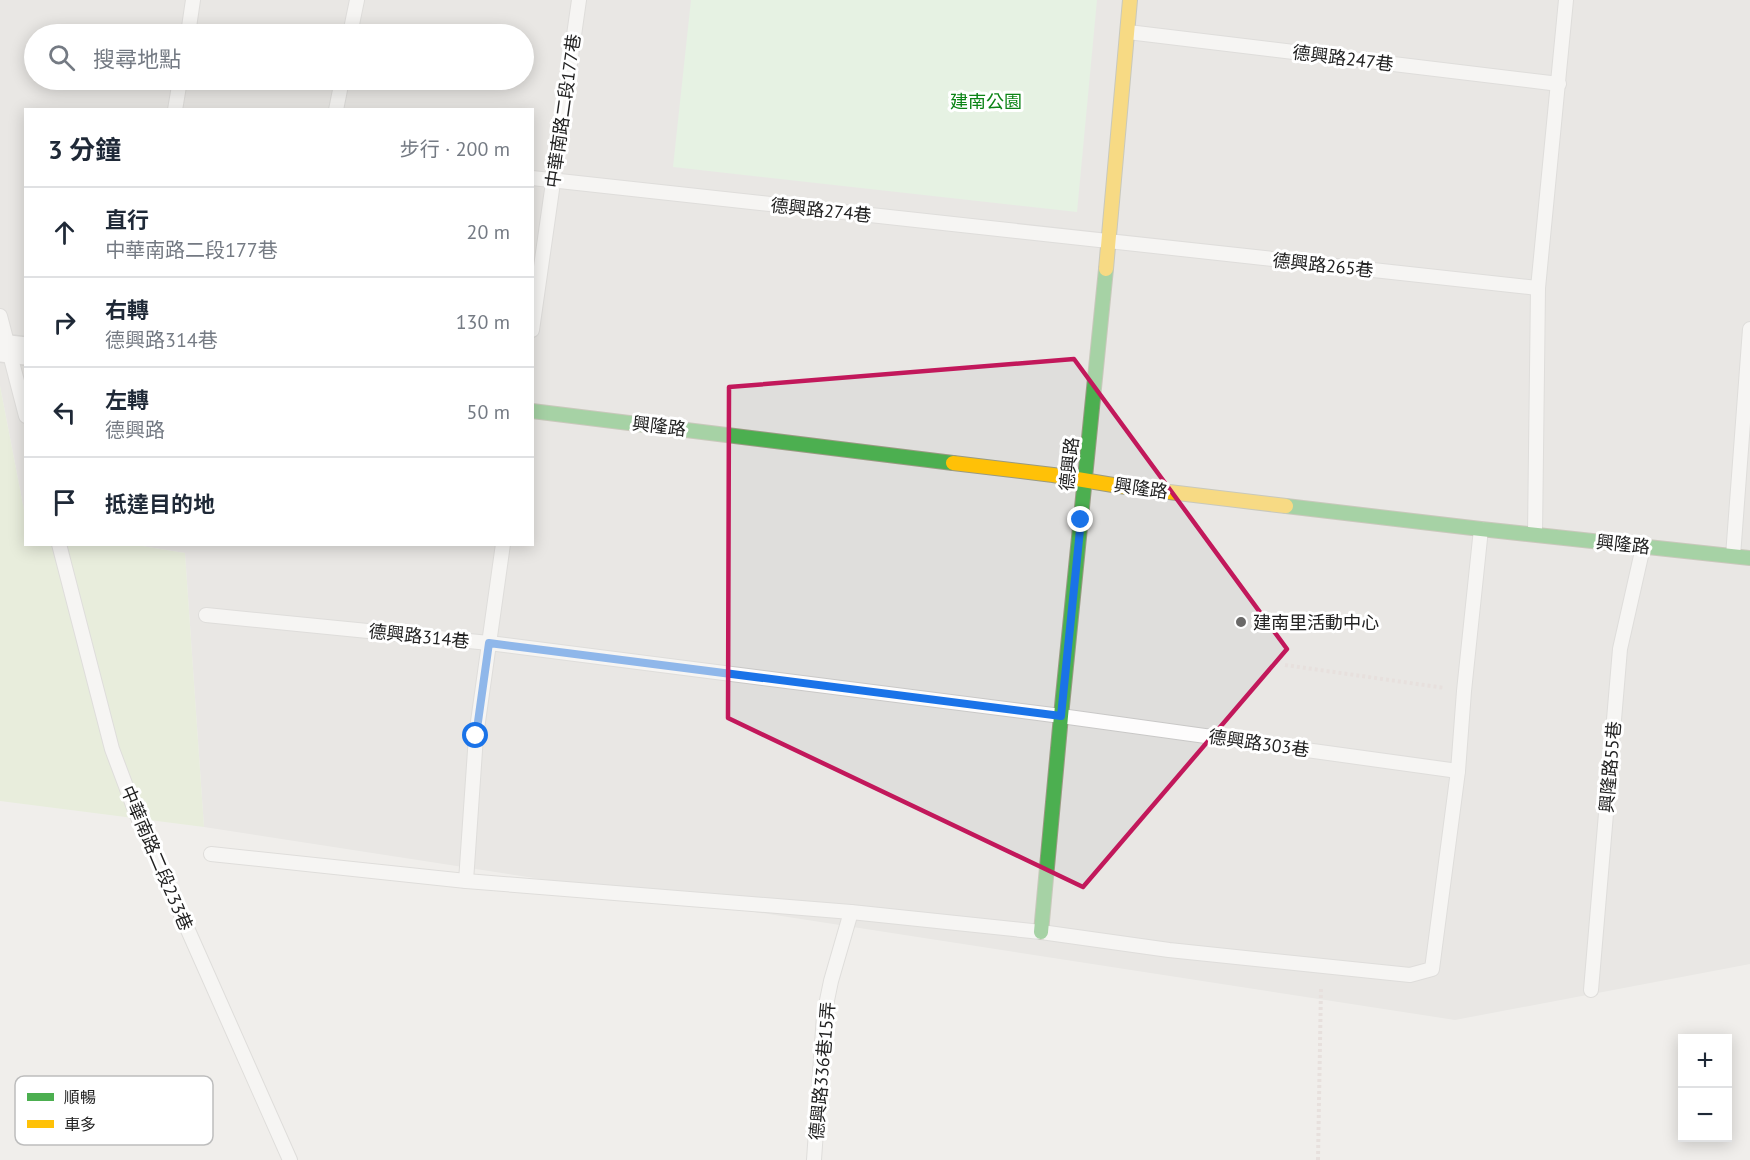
<!DOCTYPE html>
<html lang="zh-TW">
<meta charset="utf-8">
<style>
:root{--surface:#fff;--page:#f6f6f7;--text:#1f2937;--muted:#747a83;--line:#e0e1e3}
body{margin:0;font-family:"PT Sans","Noto Sans TC",sans-serif;background:var(--page);color:var(--text)}
.controls{position:absolute;right:18px;bottom:18px;display:grid;overflow:hidden;border-radius:0px;box-shadow:0 3px 15px #0003}
.controls button{width:54px;height:54px;display:grid;place-items:center;padding:0;border:0;border-bottom:2px solid var(--line);background:var(--surface);color:var(--text);font:30px sans-serif}
.stop{position:absolute;width:18px;height:18px;margin:-14px;border:4px solid #1a73e8;border-radius:50%;background:#fff}
.stop.end{background:#1a73e8;border-color:#fff;box-shadow:0 2px 6px #0008}
.list{margin:0;padding:0;list-style:none}
h2{display:flex;justify-content:space-between;align-items:center;height:78px;margin:0;padding:0 24px;font-size:26px}
h2 small{font-size:20px;font-weight:400;color:var(--muted)}
.list li{display:grid;grid-template-columns:39px 1fr auto;gap:18px;align-items:center;box-sizing:border-box;height:90px;padding:0 24px;border-top:2px solid var(--line)}
.list b{display:block;font-size:22px;white-space:nowrap}
.list p{margin:0;font-size:20px;white-space:nowrap;color:var(--muted)}
.list em{font-size:20px;font-style:normal;color:var(--muted)}
.icon{flex:none;width:33px;height:33px;fill:none;stroke:currentColor;stroke-width:2;stroke-linecap:round;stroke-linejoin:round}
.map{position:relative;flex:none;width:1750px;height:1160px;overflow:hidden}
.search{position:absolute;background:var(--surface);box-shadow:0 3px 15px #0003;left:24px;top:24px;width:510px;height:66px;display:flex;align-items:center;gap:15px;box-sizing:border-box;padding:0 21px;border-radius:33px;color:var(--muted);font-size:22px}
.panel{position:absolute;background:var(--surface);box-shadow:0 3px 15px #0003;left:24px;top:108px;width:510px;height:438px;border-radius:0px}
.map>svg:first-child{display:block}
</style>
<div class="map">
<svg width="1750" height="1160" viewBox="0 0 1750 1160">
<rect width="100%" height="100%" fill="#f0eeeb"/>
<path fill="#dfdedc" fill-rule="evenodd" d="M 0,0 L 1750,0 L 1750,964 L 1455,1020 L 204,827 L 185,553 L 136,545 L 532,544 L 532,110 L 26,110 L 25,515 L 0,386 ZM 34,34 L 524,34 L 524,80 L 34,80 Z"/>
<polygon fill="#ddeccb" points="0,386 25,515 26,544 136,545 185,553 204,827 0,801"/>
<polygon fill="#daf5da" points="691,0 1097,0 1077,212 673,167"/>
<g fill="none" stroke-linecap="round" stroke-linejoin="round">
<g stroke="#c9c8c7" stroke-width="16">
<g id="lane">
<polyline points="1128,32 1559,84"/>
<polyline points="188,34 193,0"/>
<polyline points="350,34 357,0"/>
<polyline points="175,110 180,80"/>
<polyline points="336,110 342,80"/>
<polyline points="532,178 1538,288"/>
<polyline points="0,316 26,416"/>
<polyline points="532,330 579,0"/>
<polyline points="1535,534 1538,288 1566,0"/>
<polyline points="59,544 112,749 136,813 290,1160"/>
<polyline points="1733,556 1750,329"/>
<polyline points="206,615 489,643 1061,716 1458,771"/>
<polyline points="211,854 466,881 851,912 1041,932 1169,950 1410,975 1432,969 1458,771 1464,691 1481,529"/>
<polyline points="466,881 476,736 503,544"/>
<polyline points="1591,990 1620,649 1643,547"/>
<polyline points="814,1160 824,1015 831,981 851,912"/>
</g>
</g>
<g stroke="#c9c8c7" stroke-width="30">
<polyline id="street" points="0,348 26,351"/>
</g>
<g stroke="#999a82" stroke-width="16">
<g id="fast">
<polyline points="532,411 953,463"/>
<polyline points="1286,506 1481,529 1750,558"/>
<polyline points="1041,932 1061,716 1106,269"/>
</g>
</g>
<g stroke="#999a82" stroke-width="16">
<g id="slow">
<polyline points="1106,269 1130,0"/>
<polyline points="953,463 1053,475 1119,486 1286,506"/>
</g>
</g>
<g stroke="#dccecd" stroke-width="4" stroke-dasharray="3 3" stroke-linecap="butt">
<polyline points="1285,665 1445,688"/>
<polyline points="1318,1160 1321,987"/>
</g>
<use href="#lane" stroke="#fdfcfc" stroke-width="14"/>
<use href="#street" stroke="#fdfcfc" stroke-width="27"/>
<use href="#fast" stroke="#4caf50" stroke-width="14"/>
<use href="#slow" stroke="#ffc107" stroke-width="14"/>
</g>
<g fill="none" stroke-linecap="round" stroke-linejoin="round">
<polyline stroke="#1a73e8" stroke-width="8" points="476,736 489,643 1061,716 1081,520"/>
</g>
<path d="M0 0H1750V1160H0ZM 1074,359 L 1287,649 L 1083,887 L 728,718 L 729,387 Z" fill="#f0eeeb" fill-opacity=".55" fill-rule="evenodd"/>
<path fill="none" stroke="#c2185b" stroke-width="4.5" stroke-linejoin="round" d="M 1074,359 L 1287,649 L 1083,887 L 728,718 L 729,387 Z"/>
<circle fill="#6a6968" stroke="#fff" stroke-width="2" cx="1241" cy="622" r="6"/>
<g text-anchor="middle" dominant-baseline="central" stroke-width="6" stroke-linejoin="round" paint-order="stroke">
<g font-size="18" fill="#222" stroke="#fff">
<text transform="translate(1343 58) rotate(7)">德興路247巷</text>
<text transform="translate(563 111) rotate(-82)">中華南路二段177巷</text>
<text transform="translate(821 210) rotate(6)">德興路274巷</text>
<text transform="translate(1323 265) rotate(6)">德興路265巷</text>
<text transform="translate(659 426) rotate(7)">興隆路</text>
<text transform="translate(1069 464) rotate(-84)">德興路</text>
<text transform="translate(1141 488) rotate(8)">興隆路</text>
<text transform="translate(1623 544) rotate(6)">興隆路</text>
<text transform="translate(419 636) rotate(6)">德興路314巷</text>
<text transform="translate(1259 743) rotate(8)">德興路303巷</text>
<text transform="translate(1610 767) rotate(-85)">興隆路55巷</text>
<text transform="translate(157 858) rotate(67)">中華南路二段233巷</text>
<text transform="translate(822 1071) rotate(-85)">德興路336巷15弄</text>
</g>
<g font-size="18" fill="#0c8416" stroke="#fff">
<text x="986" y="101">建南公園</text>
</g>
<g font-size="18" fill="#222" stroke="#fff" text-anchor="start">
<text x="1253" y="622">建南里活動中心</text>
</g>
</g>
<rect x="15" y="1076" width="198" height="69" rx="9" fill="#fff" stroke="#bdbdbd" stroke-width="1.5"/>
<rect x="27" y="1093" width="27" height="8" fill="#4caf50"/>
<rect x="27" y="1120" width="27" height="8" fill="#ffc107"/>
<g font-size="16" fill="#222">
<text x="64" y="1103">順暢</text>
<text x="64" y="1130">車多</text>
</g>
</svg>
<div class="controls">
<button>+</button>
<button>−</button>
</div>
<div class="stop" style="left:476px;top:736px"></div>
<div class="stop end" style="left:1081px;top:520px"></div>
<div class="search"><svg class="icon" aria-label="search" viewBox="0 0 24 24"><circle cx="10" cy="10" r="6"/><path d="M15 15l6 6"/></svg>搜尋地點</div>
<section class="panel">
<h2>3 分鐘<small>步行 · 200 m</small></h2>
<ul class="list">
<li><svg class="icon" aria-label="ahead" viewBox="0 0 24 24"><path d="M12 20V5M6 11l6-6 6 6"/></svg><div><b>直行</b><p>中華南路二段177巷</p></div><em>20 m</em></li>
<li><svg class="icon" aria-label="right" viewBox="0 0 24 24"><path d="M7 20v-9h11M14 6l5 5-5 5"/></svg><div><b>右轉</b><p>德興路314巷</p></div><em>130 m</em></li>
<li><svg class="icon" aria-label="left" viewBox="0 0 24 24"><path d="M17 20v-9H6M10 6l-5 5 5 5"/></svg><div><b>左轉</b><p>德興路</p></div><em>50 m</em></li>
<li><svg class="icon" aria-label="arrive" viewBox="0 0 24 24"><path d="M6 21V4h12l-3 4 3 4H6"/></svg><div><b>抵達目的地</b></div></li>
</ul>
</section>
</div>
